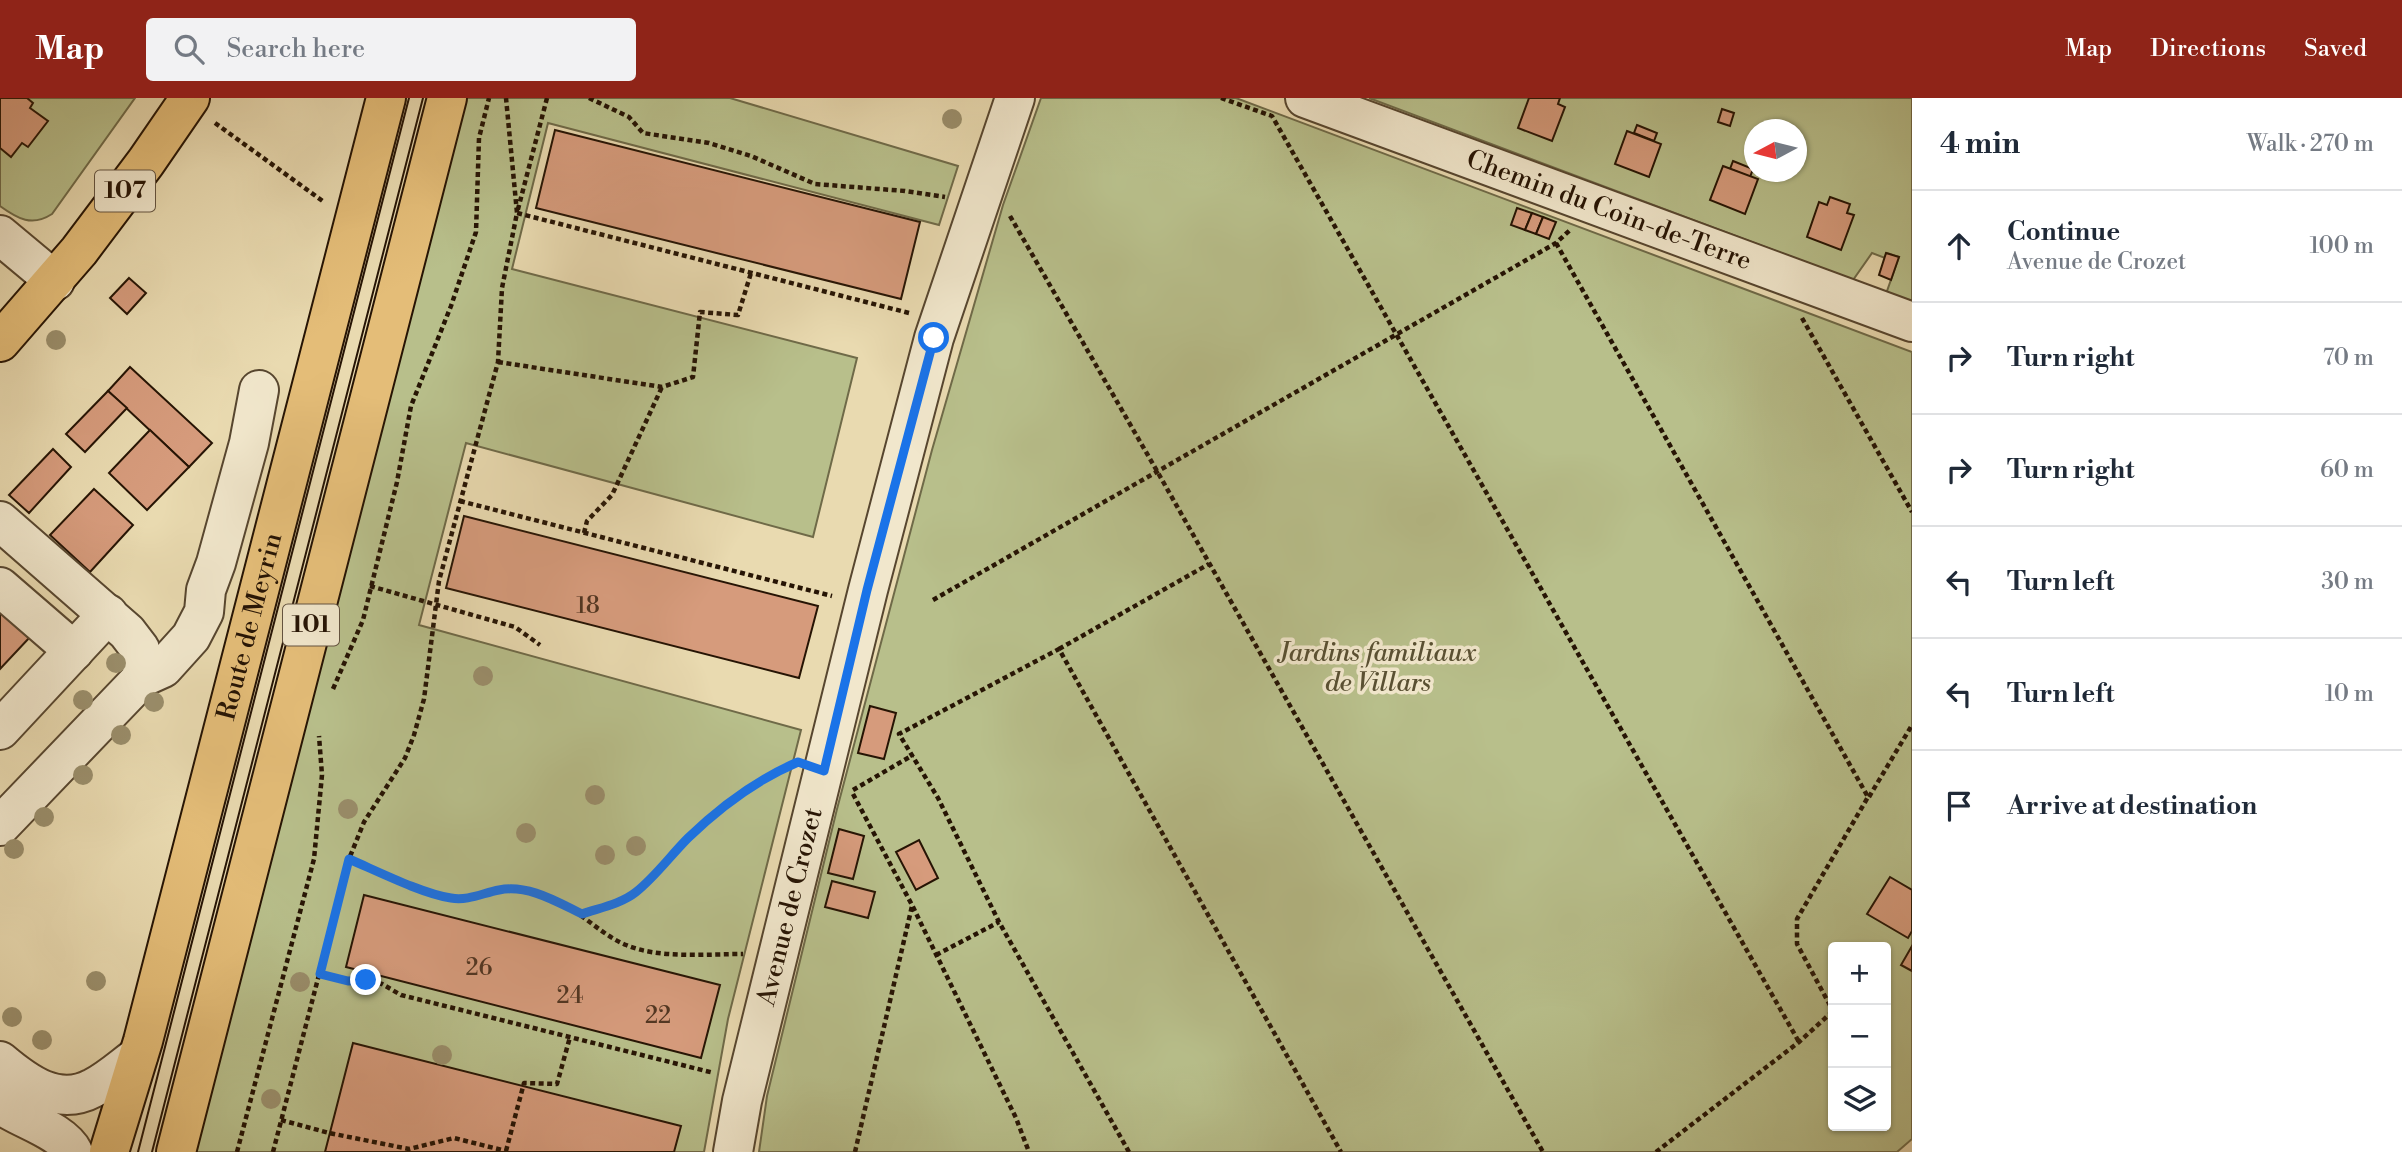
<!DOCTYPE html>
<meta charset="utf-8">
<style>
:root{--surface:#fff;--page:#f2f2f3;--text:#1f2937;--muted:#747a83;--line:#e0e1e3;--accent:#8f2418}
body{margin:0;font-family:"Libre Bodoni",serif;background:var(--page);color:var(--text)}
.controls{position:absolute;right:21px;bottom:21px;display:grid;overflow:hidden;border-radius:7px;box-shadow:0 2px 5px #0004}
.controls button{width:63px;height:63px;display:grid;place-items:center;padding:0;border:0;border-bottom:2px solid var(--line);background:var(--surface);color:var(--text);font:35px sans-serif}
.compass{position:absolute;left:1744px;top:21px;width:63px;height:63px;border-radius:50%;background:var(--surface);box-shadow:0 2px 5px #0004;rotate:263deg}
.stop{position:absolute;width:21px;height:21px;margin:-16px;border:5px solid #1a73e8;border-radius:50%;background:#fff}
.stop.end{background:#1a73e8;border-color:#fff;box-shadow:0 2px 7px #0008}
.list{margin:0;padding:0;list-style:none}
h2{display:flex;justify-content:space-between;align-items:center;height:91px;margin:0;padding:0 28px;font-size:30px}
h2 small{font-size:23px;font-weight:400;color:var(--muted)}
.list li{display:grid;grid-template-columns:46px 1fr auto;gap:21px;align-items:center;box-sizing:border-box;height:112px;padding:0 28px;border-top:2px solid var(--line)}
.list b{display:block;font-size:26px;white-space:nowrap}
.list p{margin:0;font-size:23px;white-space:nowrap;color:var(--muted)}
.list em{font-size:23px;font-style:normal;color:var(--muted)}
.icon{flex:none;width:38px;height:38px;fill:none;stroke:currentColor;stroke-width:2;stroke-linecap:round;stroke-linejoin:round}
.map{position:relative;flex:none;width:1912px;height:1054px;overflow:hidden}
header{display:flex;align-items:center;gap:42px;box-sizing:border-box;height:98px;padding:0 35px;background:var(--accent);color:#fff}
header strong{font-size:33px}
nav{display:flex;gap:38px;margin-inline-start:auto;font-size:24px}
.search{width:490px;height:63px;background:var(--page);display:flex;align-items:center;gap:18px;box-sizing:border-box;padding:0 24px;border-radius:7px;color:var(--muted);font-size:26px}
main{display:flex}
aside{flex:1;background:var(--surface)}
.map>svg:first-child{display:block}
</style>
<header>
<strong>Map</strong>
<div class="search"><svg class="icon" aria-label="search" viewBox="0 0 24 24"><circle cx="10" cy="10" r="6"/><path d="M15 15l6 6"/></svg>Search here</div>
<nav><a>Map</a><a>Directions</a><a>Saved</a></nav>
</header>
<main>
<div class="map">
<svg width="1912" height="1054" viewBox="0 0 1912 1054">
<rect width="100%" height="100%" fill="#e9dab0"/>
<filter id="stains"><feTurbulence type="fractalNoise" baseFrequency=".00286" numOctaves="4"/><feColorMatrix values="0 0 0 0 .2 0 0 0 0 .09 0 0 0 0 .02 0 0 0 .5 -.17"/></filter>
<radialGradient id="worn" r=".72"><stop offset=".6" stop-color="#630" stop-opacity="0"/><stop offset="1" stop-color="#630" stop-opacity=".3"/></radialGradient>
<g fill="#b8bf8b" stroke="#6f6a48" stroke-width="2" fill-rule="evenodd">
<path d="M 0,0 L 135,0 L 52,116 C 32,129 18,121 0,108 Z"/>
<polygon points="463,0 730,0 958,68 939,127 548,25 512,171 857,260 813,439 466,345 419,527 801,632 728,921 704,1054 191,1054"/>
<path d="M 1041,0 L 1236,0 L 1912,254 L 1912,1041 L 1897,1054 L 759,1054 L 767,998 L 837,711 L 932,352 L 1003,107 ZM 1833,849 L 1886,849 L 1886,1028 L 1833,1028 Z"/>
<path d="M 1369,0 L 1912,0 L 1912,205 L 1886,196 L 1899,159 L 1887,155 L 1885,160 L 1872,155 L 1853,182 ZM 1755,32 L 1797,32 L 1797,74 L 1755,74 Z"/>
</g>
<g fill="#d69b7c" stroke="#261404" stroke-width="2">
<polygon points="0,0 27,0 33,5 30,10 48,23 28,49 22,45 11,59 0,50"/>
<polygon points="1529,0 1560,0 1558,6 1565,9 1552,43 1518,30"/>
<polygon points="1722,11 1734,15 1730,28 1718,24"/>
<polygon points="1637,27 1657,35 1654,43 1634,35"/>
<polygon points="555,32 920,124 901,201 536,110"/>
<polygon points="1627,33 1661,46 1649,79 1615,66"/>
<polygon points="1733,63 1753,71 1750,79 1730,71"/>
<polygon points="1723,68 1758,81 1745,116 1710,102"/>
<polygon points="1830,99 1850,106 1847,115 1854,117 1841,152 1807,139 1819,104 1827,107"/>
<polygon points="1517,110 1532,115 1525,132 1511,127"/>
<polygon points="1532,115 1543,119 1536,136 1525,132"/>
<polygon points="1543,119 1556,124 1549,141 1536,136"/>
<polygon points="1886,155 1899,159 1891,182 1879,177"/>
<polygon points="129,180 146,195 127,216 110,200"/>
<polygon points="130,269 212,345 189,369 108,293"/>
<polygon points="108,293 127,310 85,354 66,336"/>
<polygon points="150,332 189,369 147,412 109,375"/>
<polygon points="53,351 71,369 29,415 9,397"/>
<polygon points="94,391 133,427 90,474 50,437"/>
<polygon points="464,418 818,508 799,580 446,490"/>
<polygon points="0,511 30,539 0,571"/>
<polygon points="870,608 896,615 884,661 858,655"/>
<polygon points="839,731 864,738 853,781 828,775"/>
<polygon points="919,742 938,780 916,792 896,754"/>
<polygon points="1890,779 1912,792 1912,833 1908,840 1867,816"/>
<polygon points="832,783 875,794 868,820 825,809"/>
<polygon points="364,797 720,887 701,960 346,869"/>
<polygon points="1912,848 1912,873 1901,867"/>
<polygon points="353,945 681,1028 674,1054 325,1054"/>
</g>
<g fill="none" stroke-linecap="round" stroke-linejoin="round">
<g stroke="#57462f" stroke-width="42">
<g id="minor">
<path id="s1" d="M 1305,0 L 1912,224"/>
<polyline points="0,137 55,183"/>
<polyline points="0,423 127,534 140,551 143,579 0,728"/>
<polyline points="0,489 74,553"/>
<polyline points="143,579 163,570 191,539 204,514 206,492 216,465 249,345 259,292"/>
<polyline points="0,632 108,516"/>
<path d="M 0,963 C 26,985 58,1009 93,990 C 109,982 123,969 138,958"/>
<path d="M 0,1006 C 20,1021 62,1032 73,1054"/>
<path id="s2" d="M 733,1054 L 742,1003 L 868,492 L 934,240 L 1015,0"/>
</g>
</g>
<g stroke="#261404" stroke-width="42">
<g id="major">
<polyline points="0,244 79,153 146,64 190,0"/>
<path id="s3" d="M 109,1054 L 143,943 L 386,0"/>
<polyline points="176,1054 447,0"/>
</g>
</g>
<g stroke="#261404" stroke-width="4.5" stroke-dasharray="5 3.5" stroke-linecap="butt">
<polyline points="547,0 517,115 909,215"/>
<polyline points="589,0 629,19 643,35 709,45 751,58 815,86 905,93 945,99"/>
<polyline points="1221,0 1272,18 1799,944"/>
<polyline points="215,25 324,104"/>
<polyline points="1010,118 1157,373 1543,1054"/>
<polyline points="1556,145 1868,699 1797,821 1797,846 1833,913"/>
<polyline points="1802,220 1912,414"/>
<polyline points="498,264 662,289 693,279 700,214 738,217 751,175"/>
<polyline points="460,403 832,498"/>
<polyline points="584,435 587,423 612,397 662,289"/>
<polyline points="370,488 515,529 540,547"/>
<polyline points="933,502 1556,145 1570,132"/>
<polyline points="1059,551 1209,466"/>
<polyline points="333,591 363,522 397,384 411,308 451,208 476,134 479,40 489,0"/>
<polyline points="853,692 913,657"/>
<polyline points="853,696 912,807 1016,1020 1029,1054"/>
<polyline points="1869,699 1912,627"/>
<path d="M 349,761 C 374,771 431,800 455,801 C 472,802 486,793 502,791 C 515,790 531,794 544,798 C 576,807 597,835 626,847 C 659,861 708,856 743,856"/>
<path d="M 581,816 C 599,810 622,806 637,794 C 654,779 669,759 686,743 C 713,714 755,682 792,667"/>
<polyline points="936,857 999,824"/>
<polyline points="320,876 348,883 366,882 382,886 401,897 714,975"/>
<polyline points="281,1022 329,1035 409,1051 454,1040 506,1053"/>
<polyline points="506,1053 524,985 557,986 570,939"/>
<polyline points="237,1054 314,761 322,677 319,638"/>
<polyline points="273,1054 349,761 364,724 405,660 414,637 424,601 439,483 498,264 502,190 517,115 506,0"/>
<polyline points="855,1054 912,808"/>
<polyline points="1129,1054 999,824 938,700 899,636 1059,551 1341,1054"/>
<polyline points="1656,1054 1799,944 1833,913"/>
</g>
<use href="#minor" stroke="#f1e7cc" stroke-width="38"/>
<use href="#major" stroke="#e4bd78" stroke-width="38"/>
<g stroke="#261404" stroke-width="2">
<polyline points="138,1054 409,0"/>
<polyline points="152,1054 423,0"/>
</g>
</g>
<g fill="#9a8e6b">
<circle cx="952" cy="21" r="10"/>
<circle cx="56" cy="242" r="10"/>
<circle cx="116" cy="565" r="10"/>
<circle cx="483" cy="578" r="10"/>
<circle cx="83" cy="602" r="10"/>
<circle cx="154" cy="604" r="10"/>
<circle cx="121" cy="637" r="10"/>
<circle cx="83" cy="677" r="10"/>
<circle cx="595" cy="697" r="10"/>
<circle cx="348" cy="711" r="10"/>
<circle cx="44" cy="719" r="10"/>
<circle cx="526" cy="735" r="10"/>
<circle cx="636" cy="748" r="10"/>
<circle cx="14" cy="751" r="10"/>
<circle cx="605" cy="757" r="10"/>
<circle cx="96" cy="883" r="10"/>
<circle cx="300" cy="884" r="10"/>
<circle cx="12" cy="919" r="10"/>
<circle cx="42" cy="942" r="10"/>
<circle cx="442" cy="957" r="10"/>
<circle cx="271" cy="1001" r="10"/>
</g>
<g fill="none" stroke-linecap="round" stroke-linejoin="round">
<path stroke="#1a73e8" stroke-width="9" d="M 366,882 L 348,883 L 320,876 L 349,761 C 377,773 423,796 451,800 C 468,803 483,795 499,792 C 528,786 557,804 582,816 C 599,810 621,806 636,794 C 655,779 671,757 688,740 C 719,710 758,681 798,664 L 824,673 L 867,492 L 934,240"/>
</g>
<g text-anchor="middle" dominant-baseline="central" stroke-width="7" stroke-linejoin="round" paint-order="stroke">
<g font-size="23" fill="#523622">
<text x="588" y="508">18</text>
<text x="479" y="870">26</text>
<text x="570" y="898">24</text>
<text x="658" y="918">22</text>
</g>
<g fill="#f1e7cc" stroke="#635340" stroke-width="2">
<rect x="95" y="72.5" width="60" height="41" rx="5"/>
<rect x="283" y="506.5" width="56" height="41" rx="5"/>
</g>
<g font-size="24" font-weight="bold" fill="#261404">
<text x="125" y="93">107</text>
<text x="311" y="527">101</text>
</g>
<g font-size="26" fill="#261404" stroke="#f1e7cc">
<text stroke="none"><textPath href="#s1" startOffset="324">Chemin du Coin-de-Terre</textPath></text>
<text stroke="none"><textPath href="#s3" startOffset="544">Route de Meyrin</textPath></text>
<text stroke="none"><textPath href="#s2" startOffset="252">Avenue de Crozet</textPath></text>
</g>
<g font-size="26" font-style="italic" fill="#595033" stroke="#f1e7cc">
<text x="1378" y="555">Jardins familiaux<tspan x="1378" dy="30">de Villars</tspan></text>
</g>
</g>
<rect width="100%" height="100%" filter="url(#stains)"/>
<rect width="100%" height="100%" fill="url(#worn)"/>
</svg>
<div class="controls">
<button>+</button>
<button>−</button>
<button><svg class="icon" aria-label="layers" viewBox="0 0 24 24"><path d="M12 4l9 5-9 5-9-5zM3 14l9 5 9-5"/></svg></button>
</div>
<svg class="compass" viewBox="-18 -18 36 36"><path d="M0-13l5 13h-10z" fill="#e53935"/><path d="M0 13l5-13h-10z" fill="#747a83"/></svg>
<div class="stop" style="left:934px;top:240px"></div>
<div class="stop end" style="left:366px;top:882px"></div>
</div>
<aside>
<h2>4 min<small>Walk · 270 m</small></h2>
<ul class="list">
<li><svg class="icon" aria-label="ahead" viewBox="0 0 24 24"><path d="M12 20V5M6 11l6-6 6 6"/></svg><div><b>Continue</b><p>Avenue de Crozet</p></div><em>100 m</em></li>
<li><svg class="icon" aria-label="right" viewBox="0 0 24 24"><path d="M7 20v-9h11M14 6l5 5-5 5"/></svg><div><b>Turn right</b></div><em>70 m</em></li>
<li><svg class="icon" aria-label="right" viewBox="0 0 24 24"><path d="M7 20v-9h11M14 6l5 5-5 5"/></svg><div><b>Turn right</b></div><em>60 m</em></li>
<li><svg class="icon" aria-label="left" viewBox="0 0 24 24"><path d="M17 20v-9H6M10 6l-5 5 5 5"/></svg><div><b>Turn left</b></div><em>30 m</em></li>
<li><svg class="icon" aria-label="left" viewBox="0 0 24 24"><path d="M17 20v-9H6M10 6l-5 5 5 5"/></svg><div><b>Turn left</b></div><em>10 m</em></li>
<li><svg class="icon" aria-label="arrive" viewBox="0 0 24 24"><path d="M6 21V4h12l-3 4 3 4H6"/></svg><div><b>Arrive at destination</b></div></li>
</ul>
</aside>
</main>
